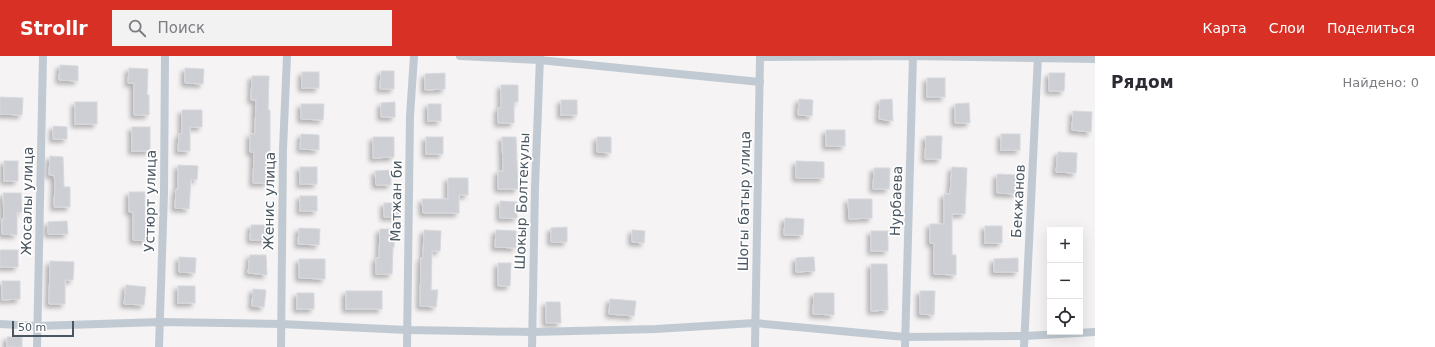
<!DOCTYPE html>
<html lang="ru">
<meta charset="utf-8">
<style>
:root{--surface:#fff;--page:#f2f2f3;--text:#2b2b33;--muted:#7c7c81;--line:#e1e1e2;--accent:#d93025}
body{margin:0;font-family:"DejaVu Sans",sans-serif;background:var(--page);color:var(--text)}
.controls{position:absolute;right:12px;bottom:12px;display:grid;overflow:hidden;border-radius:0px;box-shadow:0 4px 16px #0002}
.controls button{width:36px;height:36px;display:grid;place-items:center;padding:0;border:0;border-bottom:1px solid var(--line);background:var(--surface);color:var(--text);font:20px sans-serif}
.scale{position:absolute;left:12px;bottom:10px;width:62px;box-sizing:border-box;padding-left:4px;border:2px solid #4a5661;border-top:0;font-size:11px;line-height:14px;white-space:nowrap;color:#4a5661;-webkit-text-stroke:3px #fff;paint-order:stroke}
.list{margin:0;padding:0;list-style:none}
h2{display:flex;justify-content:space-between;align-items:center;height:52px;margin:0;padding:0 16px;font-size:17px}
h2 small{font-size:13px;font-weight:400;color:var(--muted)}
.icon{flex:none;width:22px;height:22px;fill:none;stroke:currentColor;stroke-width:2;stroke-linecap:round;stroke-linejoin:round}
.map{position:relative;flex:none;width:1095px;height:291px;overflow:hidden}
header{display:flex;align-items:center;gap:24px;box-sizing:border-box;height:56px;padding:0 20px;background:var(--accent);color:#fff}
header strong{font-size:19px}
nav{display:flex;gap:22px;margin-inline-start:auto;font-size:14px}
.search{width:280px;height:36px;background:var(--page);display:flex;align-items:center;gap:10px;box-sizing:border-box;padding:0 14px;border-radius:0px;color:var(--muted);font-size:15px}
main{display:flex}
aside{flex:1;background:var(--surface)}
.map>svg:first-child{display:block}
</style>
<header>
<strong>Strollr</strong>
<div class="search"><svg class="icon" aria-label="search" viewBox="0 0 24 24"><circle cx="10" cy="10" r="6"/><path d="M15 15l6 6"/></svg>Поиск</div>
<nav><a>Карта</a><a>Слои</a><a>Поделиться</a></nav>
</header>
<main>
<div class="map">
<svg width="1095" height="291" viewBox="0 0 1095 291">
<defs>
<filter id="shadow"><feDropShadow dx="-3.5" dy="3.5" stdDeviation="2" flood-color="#0004"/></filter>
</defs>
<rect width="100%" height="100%" fill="#f5f3f3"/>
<g fill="#cdcfd5" stroke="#d7d9de" filter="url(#shadow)">
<polygon points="60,9 78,10 78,25 59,24"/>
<polygon points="129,12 148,13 147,39 149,39 149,59 134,59 134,27 128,27"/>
<polygon points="185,12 204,13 203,28 185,27"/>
<polygon points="381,15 394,15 394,33 380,33"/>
<rect x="302" y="16" width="17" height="16"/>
<polygon points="445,17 445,33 425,34 425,18"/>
<polygon points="1049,17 1065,17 1064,35 1049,35"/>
<polygon points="252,20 269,20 268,54 270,54 270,95 269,95 268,127 253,127 254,96 250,96 250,78 255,78 256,44 251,44"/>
<rect x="927" y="22" width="18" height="19"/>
<polygon points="501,29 518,29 518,46 514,46 514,67 498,67 498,52 501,52"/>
<polygon points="0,41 23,42 22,59 0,58"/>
<polygon points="799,43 813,44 812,60 798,59"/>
<polygon points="892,43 893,65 879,63 880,44"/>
<rect x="561" y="44" width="16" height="15"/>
<rect x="75" y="46" width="22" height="22"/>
<polygon points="395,46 395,61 381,61 381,47"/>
<polygon points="969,47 970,67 955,67 955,48"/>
<polygon points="301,48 324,48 323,64 301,63"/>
<rect x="428" y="48" width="13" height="17"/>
<polygon points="182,54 202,54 202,71 190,71 190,95 178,95 179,78 182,78"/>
<polygon points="1073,55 1092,56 1091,76 1072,74"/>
<polygon points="53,70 67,71 67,83 53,83"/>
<rect x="132" y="71" width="18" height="24"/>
<rect x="826" y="74" width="19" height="16"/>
<polygon points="301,78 319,79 319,94 300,93"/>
<rect x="1001" y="78" width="19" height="16"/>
<polygon points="926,80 942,80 941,103 925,103"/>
<polygon points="373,81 394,81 394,101 373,102"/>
<rect x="426" y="81" width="17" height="17"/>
<polygon points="502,81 516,81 518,133 498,133 498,115 503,115"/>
<polygon points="597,81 611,81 611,97 597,96"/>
<polygon points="1058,96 1077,97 1076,117 1056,116"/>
<polygon points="50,100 63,101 64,131 70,131 70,151 54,151 55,126 54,119 49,119"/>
<rect x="4" y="105" width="14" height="20"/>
<polygon points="796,105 824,106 824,122 796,122"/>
<polygon points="178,109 198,110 197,124 191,123 189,153 175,152 176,133 178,133"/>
<rect x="300" y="111" width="17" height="17"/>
<polygon points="952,111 967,112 965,158 952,158 952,199 956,199 956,219 934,218 934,187 930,187 930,168 944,168 944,138 950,138"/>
<polygon points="874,112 890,112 889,133 873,133"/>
<polygon points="391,114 391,129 376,129 375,115"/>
<polygon points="997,118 1017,119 1016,138 997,137"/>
<polygon points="448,122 468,122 468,139 459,139 459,157 423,157 422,143 448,143"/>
<polygon points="129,136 145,136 145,164 149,164 148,185 133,184 133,156 129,156"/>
<polygon points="3,137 21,137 22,156 17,156 17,179 2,178 2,163 4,163"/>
<rect x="300" y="140" width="17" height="15"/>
<polygon points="848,143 872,143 872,162 849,163"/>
<polygon points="500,145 517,146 517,162 500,162"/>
<polygon points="384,147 399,147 400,161 384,161"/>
<polygon points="785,162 804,163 803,179 784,179"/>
<polygon points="67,165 68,178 48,178 48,166"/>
<polygon points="251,169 269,169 269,184 250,184"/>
<rect x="985" y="170" width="17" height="17"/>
<polygon points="567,171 567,186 551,186 551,172"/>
<polygon points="299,172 320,173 319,189 298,188"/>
<polygon points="380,173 395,173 394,191 393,191 392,218 376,218 376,202 379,202"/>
<polygon points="424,174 441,175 440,195 432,195 431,234 438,234 436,251 420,250 421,202 423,202"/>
<polygon points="496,174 516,175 516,192 495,191"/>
<polygon points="632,174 645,175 644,187 632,186"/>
<rect x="871" y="175" width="17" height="20"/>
<rect x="0" y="194" width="18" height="17"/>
<polygon points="250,199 266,199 267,219 248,217"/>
<polygon points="179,201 196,202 195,217 179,216"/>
<polygon points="814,201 815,215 796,216 796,202"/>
<polygon points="1018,202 1018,216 994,216 994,203"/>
<polygon points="299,203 325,203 325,223 299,222"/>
<polygon points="50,205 74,206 73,224 65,224 65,248 49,248"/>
<polygon points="498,207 511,207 510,230 498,230"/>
<polygon points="871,208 887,208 888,254 871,255"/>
<polygon points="2,225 20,225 20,243 2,244"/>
<polygon points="126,229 146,231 144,249 124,248"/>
<rect x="178" y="230" width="17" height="17"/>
<polygon points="253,233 266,234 264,251 252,250"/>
<rect x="346" y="235" width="36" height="18"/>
<polygon points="920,235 935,235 934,259 920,258"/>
<rect x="297" y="237" width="17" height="16"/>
<polygon points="814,237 834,237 834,259 813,258"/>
<polygon points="610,243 636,245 634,260 609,258"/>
<polygon points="546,246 560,246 561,267 546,267"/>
<rect x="7" y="281" width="15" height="10"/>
</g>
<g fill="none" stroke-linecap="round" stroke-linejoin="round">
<g stroke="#c1cad2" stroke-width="8">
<polyline points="460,0 539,4 760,26"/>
<polyline points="760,1 913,0 1095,3"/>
<polyline points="0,268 37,270 160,266 281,268 407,274 532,276 656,273 755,267 905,281 1025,280 1095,276"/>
<polyline points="37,291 43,0"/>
<polyline points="159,291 164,137 165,0"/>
<polyline points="281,291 283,93 287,0"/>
<polyline points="407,291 410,60 414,0"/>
<polyline points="532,291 535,131 540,1"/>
<polyline points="755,291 760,0"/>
<polyline points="905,291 913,0"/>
<polyline points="1024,291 1038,0"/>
</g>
</g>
<g text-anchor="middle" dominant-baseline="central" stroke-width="3.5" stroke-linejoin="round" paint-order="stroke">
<g font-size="14" fill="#4a5661" stroke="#fff">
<text transform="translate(27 145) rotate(-89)">Жосалы улица</text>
<text transform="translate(150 145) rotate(-89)">Устюрт улица</text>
<text transform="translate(269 145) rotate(-89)">Женис улица</text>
<text transform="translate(396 145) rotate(-89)">Матжан би</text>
<text transform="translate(522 145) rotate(-88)">Шокыр Болтекулы</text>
<text transform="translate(744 145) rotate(-89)">Шогы батыр улица</text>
<text transform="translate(896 145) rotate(-88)">Нурбаева</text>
<text transform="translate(1018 145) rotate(-87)">Бекжанов</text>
</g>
</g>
</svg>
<div class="controls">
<button>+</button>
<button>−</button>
<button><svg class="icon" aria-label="locate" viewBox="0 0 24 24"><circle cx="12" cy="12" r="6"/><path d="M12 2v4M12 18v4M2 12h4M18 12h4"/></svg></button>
</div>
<div class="scale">50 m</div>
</div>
<aside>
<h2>Рядом<small>Найдено: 0</small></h2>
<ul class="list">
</ul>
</aside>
</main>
